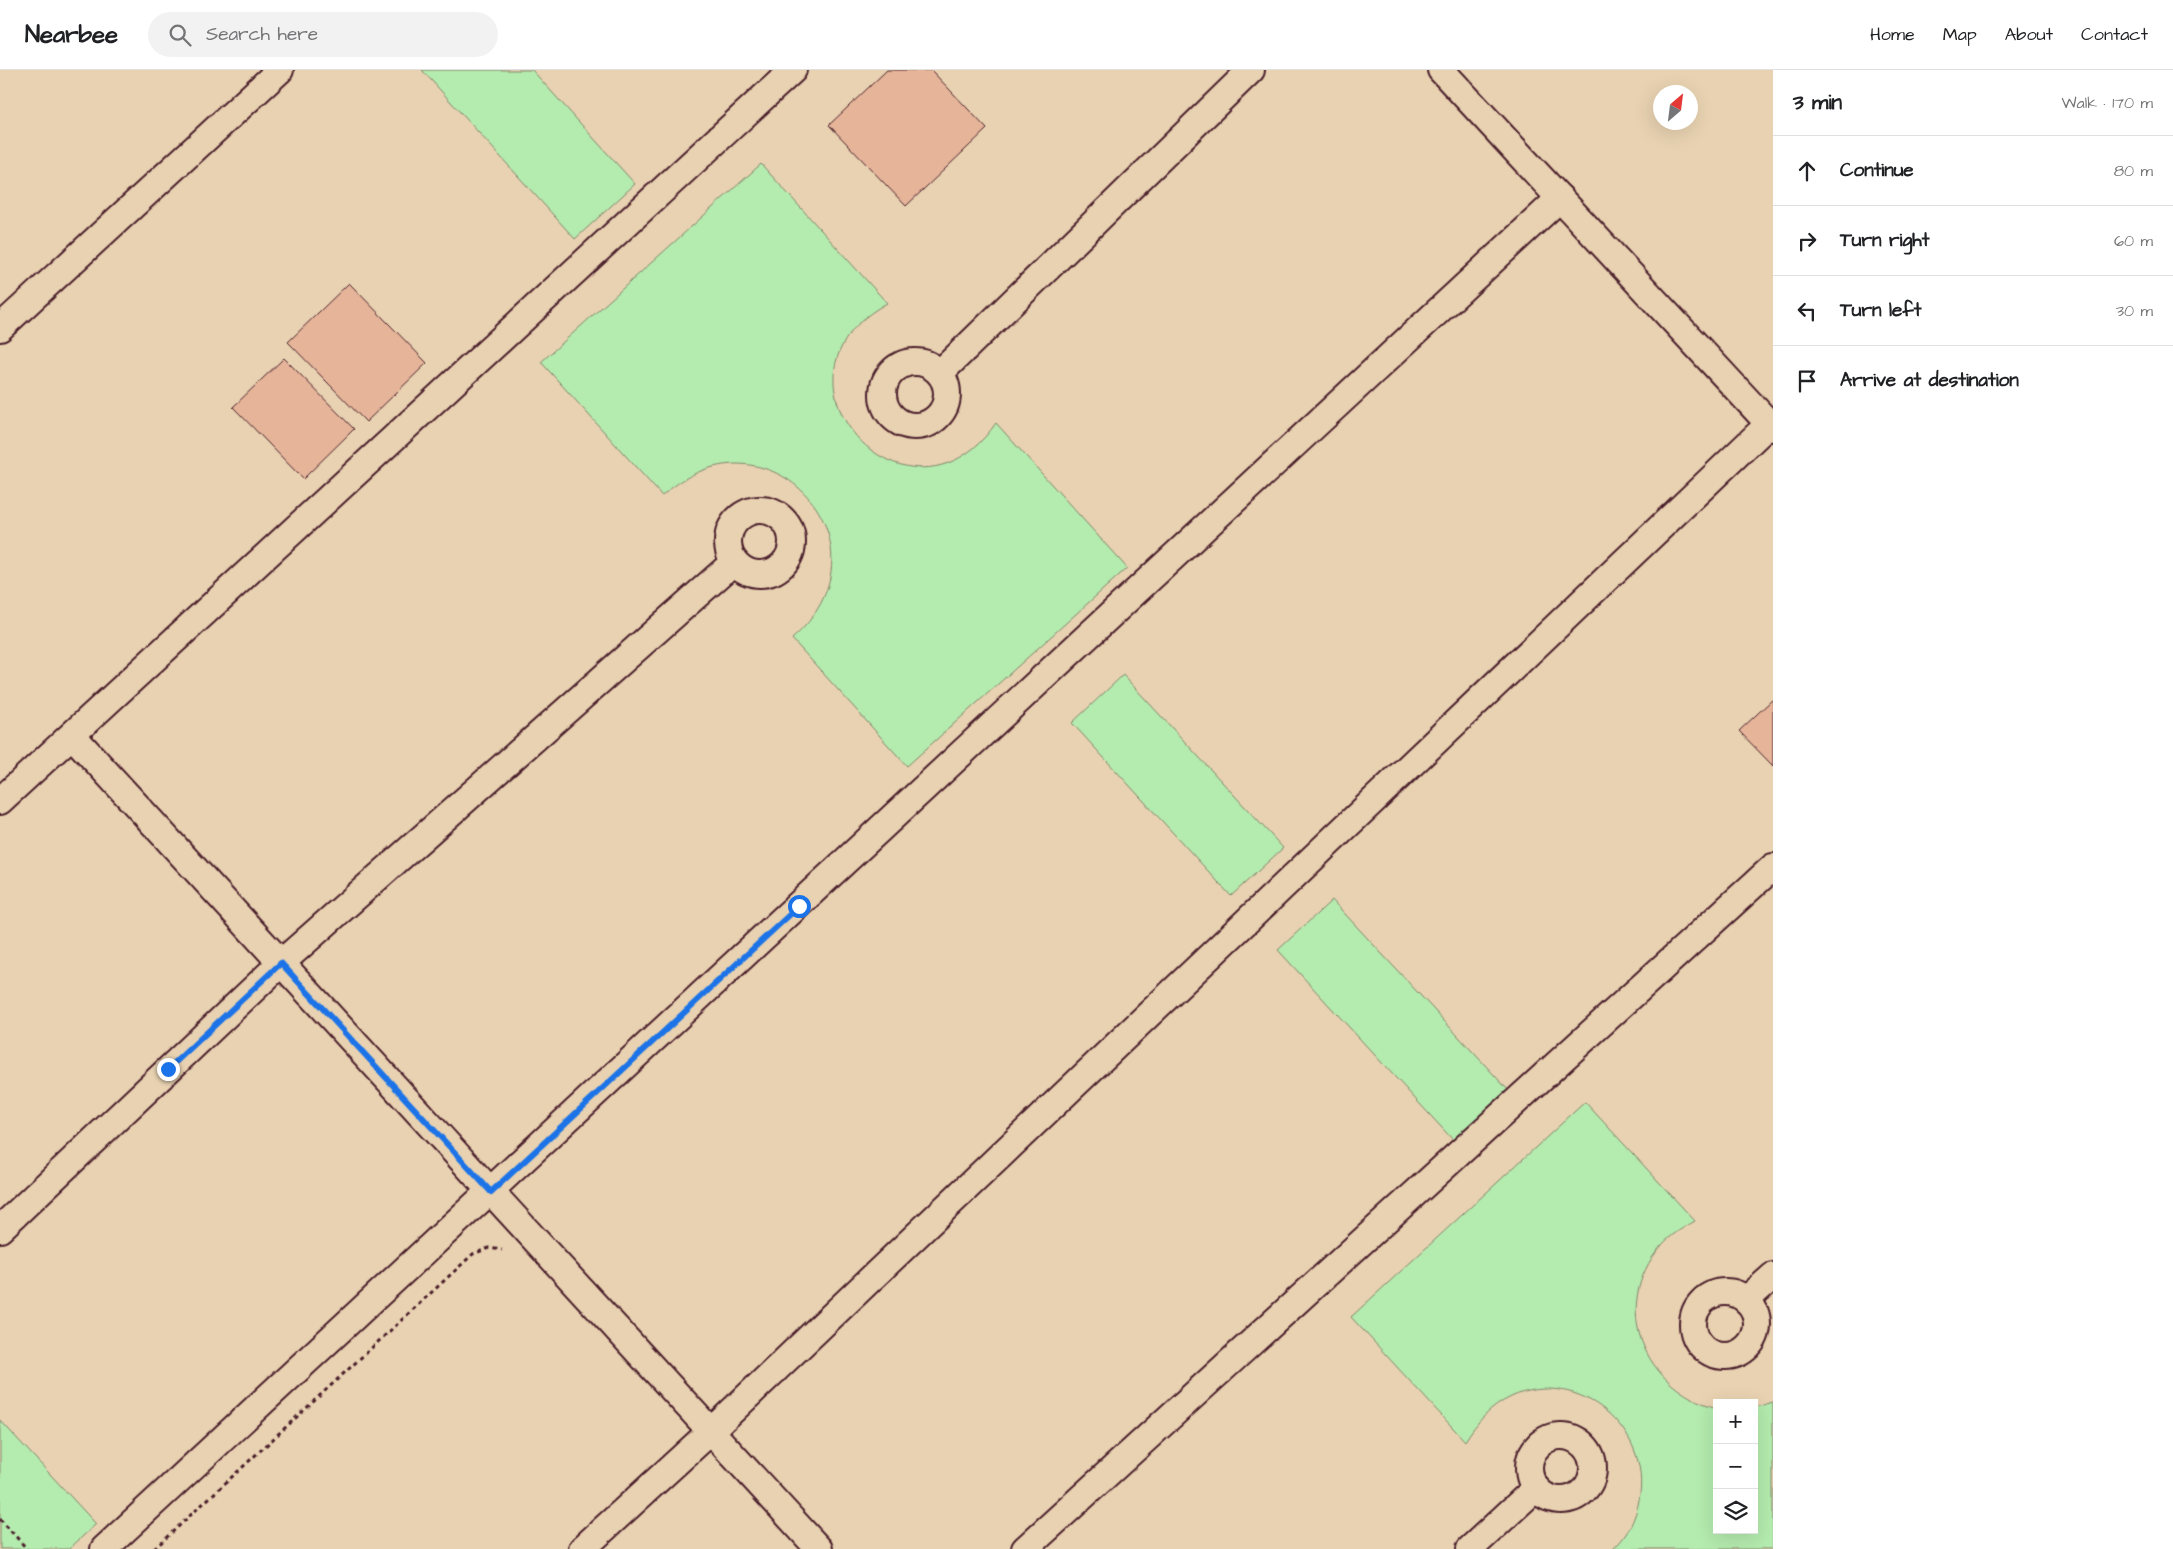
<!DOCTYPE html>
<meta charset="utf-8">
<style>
:root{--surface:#fff;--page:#f2f2f2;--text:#202124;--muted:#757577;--line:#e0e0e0}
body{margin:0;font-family:"Architects Daughter",sans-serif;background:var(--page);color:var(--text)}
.controls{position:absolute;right:15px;bottom:15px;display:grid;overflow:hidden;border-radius:0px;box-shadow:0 5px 20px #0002}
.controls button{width:45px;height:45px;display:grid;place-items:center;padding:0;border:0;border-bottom:1px solid var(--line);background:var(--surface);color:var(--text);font:25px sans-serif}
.compass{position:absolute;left:1653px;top:15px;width:45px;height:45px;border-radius:50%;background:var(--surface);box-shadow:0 5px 20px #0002;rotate:28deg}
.stop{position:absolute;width:15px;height:15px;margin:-11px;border:4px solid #1a73e8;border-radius:50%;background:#fff}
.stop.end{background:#1a73e8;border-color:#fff;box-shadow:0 1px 5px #0008}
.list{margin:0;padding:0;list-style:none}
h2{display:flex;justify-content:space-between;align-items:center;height:65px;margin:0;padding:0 20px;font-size:21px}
h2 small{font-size:16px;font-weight:400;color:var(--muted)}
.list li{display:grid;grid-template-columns:32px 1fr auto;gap:15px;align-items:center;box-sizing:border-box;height:70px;padding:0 20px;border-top:1px solid var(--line)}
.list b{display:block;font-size:19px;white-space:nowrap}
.list em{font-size:16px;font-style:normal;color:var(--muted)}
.icon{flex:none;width:28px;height:28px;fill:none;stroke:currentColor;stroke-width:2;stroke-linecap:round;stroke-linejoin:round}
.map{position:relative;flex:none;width:1773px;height:1479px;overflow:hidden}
header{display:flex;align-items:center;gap:30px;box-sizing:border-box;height:70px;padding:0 25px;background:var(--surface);border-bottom:1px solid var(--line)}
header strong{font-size:24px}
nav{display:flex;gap:28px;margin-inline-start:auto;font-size:18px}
.search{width:350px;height:45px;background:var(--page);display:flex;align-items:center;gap:12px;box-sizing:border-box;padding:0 18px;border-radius:28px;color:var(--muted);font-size:19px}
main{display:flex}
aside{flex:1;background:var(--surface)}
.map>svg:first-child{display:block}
</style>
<header>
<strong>Nearbee</strong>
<div class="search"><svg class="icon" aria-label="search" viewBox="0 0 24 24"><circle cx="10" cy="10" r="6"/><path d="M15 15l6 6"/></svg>Search here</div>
<nav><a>Home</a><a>Map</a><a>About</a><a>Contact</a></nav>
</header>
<main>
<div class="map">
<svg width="1773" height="1479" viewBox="0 0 1773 1479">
<rect width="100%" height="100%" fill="#e8d2b1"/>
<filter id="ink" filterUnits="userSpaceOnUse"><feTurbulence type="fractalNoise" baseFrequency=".02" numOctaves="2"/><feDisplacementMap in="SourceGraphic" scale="10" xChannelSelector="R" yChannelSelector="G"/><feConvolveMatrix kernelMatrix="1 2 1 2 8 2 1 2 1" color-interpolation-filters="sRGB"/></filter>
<g filter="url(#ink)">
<g fill="#b4ebae" stroke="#7f856c">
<polygon points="422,0 532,0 635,114 575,169"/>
<path d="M 761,94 L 887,233 C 751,307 909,479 996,353 L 1127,498 L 907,696 L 792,569 C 899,475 768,329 662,426 L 541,292 Z"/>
<polygon points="1123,605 1283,778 1231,826 1072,653"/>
<polygon points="1332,830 1509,1021 1454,1071 1278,880"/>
<path d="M 1585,1032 L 1695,1151 C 1683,1158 1670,1165 1661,1176 C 1609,1237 1644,1318 1717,1338 L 1717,1460 L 1754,1460 L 1754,1338 L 1773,1332 L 1773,1479 L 1613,1479 C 1627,1467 1636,1448 1639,1430 C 1653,1360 1578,1296 1511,1327 C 1490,1337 1477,1352 1465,1371 L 1351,1247 Z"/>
<polygon points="0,1350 96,1454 69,1479 0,1479"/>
</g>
<g fill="#e5b499" stroke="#4a1f2b">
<polygon points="887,0 931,0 987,59 906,136 829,55"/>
<polygon points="349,213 427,293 366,352 288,272"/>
<polygon points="284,288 354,359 303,409 233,337"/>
<polygon points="1773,629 1773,696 1739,661"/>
</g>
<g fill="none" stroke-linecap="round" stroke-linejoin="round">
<g stroke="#4a1f2b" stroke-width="30">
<g id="street">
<polyline points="1441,0 1773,358"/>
<polyline points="0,258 280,0"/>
<circle cx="915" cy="324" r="32"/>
<polyline points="940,303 1251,0"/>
<circle cx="760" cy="472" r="32"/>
<polyline points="72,665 819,1479"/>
<polyline points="0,731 793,0"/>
<polyline points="0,1159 281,893 734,492"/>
<circle cx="1725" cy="1254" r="32"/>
<polyline points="1746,1230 1773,1206"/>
<circle cx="1561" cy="1398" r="32"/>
<polyline points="104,1479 1560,128"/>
<polyline points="582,1479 711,1361 1769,354"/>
<polyline points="1025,1479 1773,797"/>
<polyline points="1470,1479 1536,1418"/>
</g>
</g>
<g stroke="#4a1f2b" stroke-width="3" stroke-dasharray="4 4" stroke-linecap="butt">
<polyline points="0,1449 27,1479"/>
<polyline points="154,1479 473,1184 489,1178 502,1180"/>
</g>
<use href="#street" stroke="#e8d2b1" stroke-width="26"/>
</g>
</g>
<g fill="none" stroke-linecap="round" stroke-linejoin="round" filter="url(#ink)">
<polyline stroke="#1a73e8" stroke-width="6" points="168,999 281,893 491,1122 799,836"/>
</g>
</svg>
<div class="controls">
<button>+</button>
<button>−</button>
<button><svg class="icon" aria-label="layers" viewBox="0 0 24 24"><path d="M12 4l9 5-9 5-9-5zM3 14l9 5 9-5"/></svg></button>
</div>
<svg class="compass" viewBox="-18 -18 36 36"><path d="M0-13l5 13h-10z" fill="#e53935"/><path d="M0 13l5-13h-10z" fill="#757577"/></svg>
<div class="stop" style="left:799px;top:836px"></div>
<div class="stop end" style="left:168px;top:999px"></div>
</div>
<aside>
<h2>3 min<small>Walk · 170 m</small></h2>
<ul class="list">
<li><svg class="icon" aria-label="ahead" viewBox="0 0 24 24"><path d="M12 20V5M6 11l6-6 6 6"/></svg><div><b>Continue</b></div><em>80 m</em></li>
<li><svg class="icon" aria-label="right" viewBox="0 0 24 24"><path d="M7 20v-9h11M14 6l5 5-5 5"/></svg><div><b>Turn right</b></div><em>60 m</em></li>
<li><svg class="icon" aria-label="left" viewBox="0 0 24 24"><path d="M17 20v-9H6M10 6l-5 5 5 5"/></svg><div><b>Turn left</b></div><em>30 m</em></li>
<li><svg class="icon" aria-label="arrive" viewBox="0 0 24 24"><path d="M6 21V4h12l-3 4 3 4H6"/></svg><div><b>Arrive at destination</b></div></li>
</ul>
</aside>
</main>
